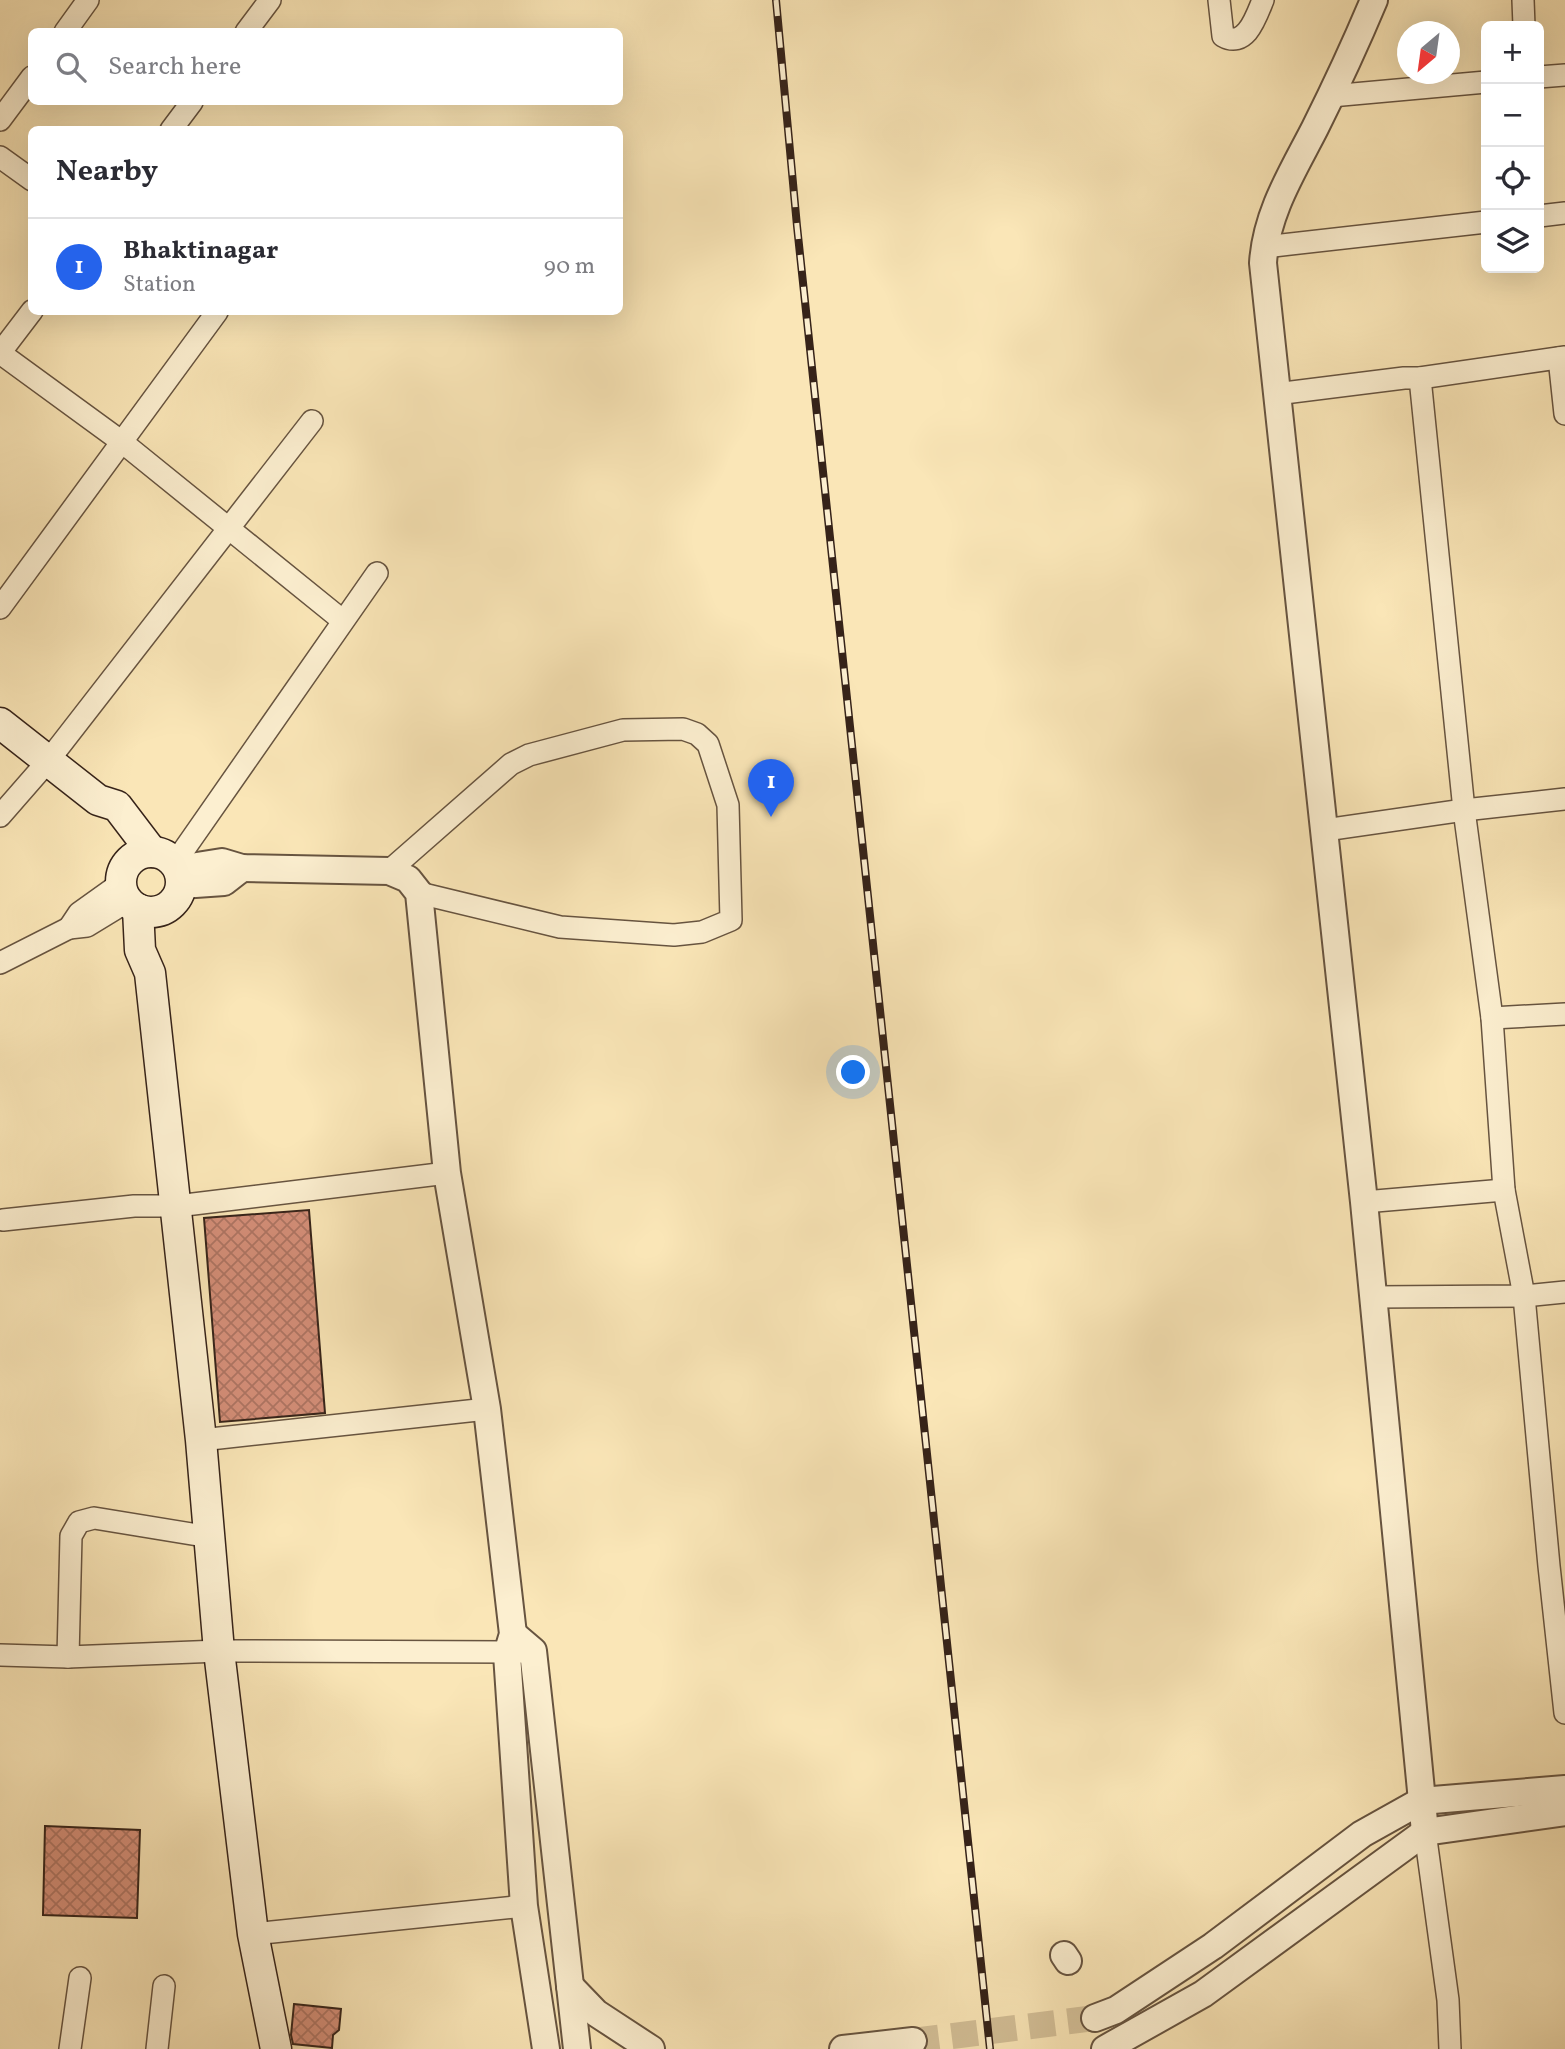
<!DOCTYPE html>
<meta charset="utf-8">
<style>
:root{--surface:#fff;--page:#f7f7f7;--text:#2b2b33;--muted:#7c7c81;--line:#e1e1e2;--accent:#2563eb}
body{margin:0;font-family:Vollkorn,serif;background:var(--page);color:var(--text)}
.controls{position:absolute;right:21px;top:21px;display:grid;overflow:hidden;border-radius:10px;box-shadow:0 7px 28px #0002}
.controls button{width:63px;height:63px;display:grid;place-items:center;padding:0;border:0;border-bottom:2px solid var(--line);background:var(--surface);color:var(--text);font:35px sans-serif}
.compass{position:absolute;left:1397px;top:21px;width:63px;height:63px;border-radius:50%;background:var(--surface);box-shadow:0 7px 28px #0002;rotate:209deg}
.you{position:absolute;left:854px;top:1073px;width:24px;height:24px;margin:-18px;border:5px solid #fff;border-radius:50%;background:#1a73e8;box-shadow:0 0 0 10px #1a73e833}
.badge{display:grid;place-items:center;width:46px;height:46px;border-radius:50%;background:var(--accent);color:#fff;font-size:23px;font-weight:700}
.pin{position:absolute;translate:-50% -58px;filter:drop-shadow(0 2px 4px #0008)}
.pin::after{content:'';position:absolute;top:37px;width:24px;height:21px;background:inherit;clip-path:polygon(0 0,100% 0,50% 100%)}
.list{margin:0;padding:0;list-style:none}
h2{display:flex;justify-content:space-between;align-items:center;height:91px;margin:0;padding:0 28px;font-size:30px}
h2 small{font-size:23px;font-weight:400;color:var(--muted)}
.list li{display:grid;grid-template-columns:46px 1fr auto;gap:21px;align-items:center;box-sizing:border-box;height:98px;padding:0 28px;border-top:2px solid var(--line)}
.list b{display:block;font-size:26px;white-space:nowrap}
.list p{margin:0;font-size:23px;white-space:nowrap;color:var(--muted)}
.list em{font-size:23px;font-style:normal;color:var(--muted)}
.icon{flex:none;width:38px;height:38px;fill:none;stroke:currentColor;stroke-width:2;stroke-linecap:round;stroke-linejoin:round}
.map{position:relative;flex:none;width:1565px;height:2049px;overflow:hidden}
.search{position:absolute;background:var(--surface);box-shadow:0 7px 28px #0002;left:28px;top:28px;width:595px;height:77px;display:flex;align-items:center;gap:18px;box-sizing:border-box;padding:0 24px;border-radius:10px;color:var(--muted);font-size:26px}
.panel{position:absolute;background:var(--surface);box-shadow:0 7px 28px #0002;left:28px;top:126px;width:595px;height:189px;border-radius:10px}
.map>svg:first-child{display:block}
</style>
<div class="map">
<svg width="1565" height="2049" viewBox="0 0 1565 2049">
<defs>
<pattern id="building-cross-hatch" width="8" height="8" patternUnits="userSpaceOnUse" patternTransform="scale(1.75)"><rect width="8" height="8" fill="#d48e78"/><path d="M0 0l8 8M0 8l8-8" fill="none" stroke="#ad7462"/></pattern>
</defs>
<rect width="100%" height="100%" fill="#fae6b7"/>
<filter id="stains"><feTurbulence type="fractalNoise" baseFrequency=".00286" numOctaves="4"/><feColorMatrix values="0 0 0 0 .2 0 0 0 0 .09 0 0 0 0 .02 0 0 0 .5 -.17"/></filter>
<radialGradient id="worn" r=".72"><stop offset=".6" stop-color="#630" stop-opacity="0"/><stop offset="1" stop-color="#630" stop-opacity=".3"/></radialGradient>
<g fill="url(#building-cross-hatch)" stroke="#362319" stroke-width="2">
<polygon points="309,1210 325,1413 220,1422 204,1218"/>
<polygon points="45,1826 140,1830 137,1918 43,1915"/>
<polygon points="294,2004 341,2009 339,2030 333,2035 332,2048 293,2044 291,2035"/>
</g>
<g fill="none" stroke-linecap="round" stroke-linejoin="round">
<polyline stroke="#d3bf97" stroke-width="26" stroke-dasharray="26 13" stroke-linecap="butt" points="913,2041 1095,2018"/>
<g stroke="#675440" stroke-width="24">
<g id="minor">
<path d="M 1219,0 L 1223,36 C 1246,49 1256,17 1263,0"/>
<polyline points="1523,0 1524,26"/>
<polyline points="65,32 88,0"/>
<polyline points="246,32 270,0"/>
<polyline points="1539,77 1565,75"/>
<polyline points="1331,96 1486,82"/>
<polyline points="0,120 32,77"/>
<polyline points="171,130 192,102"/>
<polyline points="0,157 32,180"/>
<polyline points="1539,216 1565,213"/>
<polyline points="1264,247 1486,222"/>
<polyline points="0,353 122,442 342,620"/>
<polyline points="0,353 32,311"/>
<polyline points="1559,358 1565,414"/>
<polyline points="1420,378 1464,810 1492,1018 1504,1190 1524,1296 1549,1566 1565,1713"/>
<polyline points="1276,394 1404,378 1420,378 1565,357"/>
<polyline points="0,608 217,312"/>
<polyline points="0,816 48,761 312,421"/>
<polyline points="1325,830 1464,810 1565,799"/>
<polyline points="174,864 377,573"/>
<polyline points="389,871 511,764 529,755 623,730 683,729 697,734 708,744 728,805 731,920 702,932 674,935 560,927 419,893"/>
<polyline points="121,883 79,913 69,928 87,926 128,901"/>
<polyline points="0,963 69,928"/>
<polyline points="1492,1018 1565,1014"/>
<polyline points="1364,1202 1504,1190"/>
<polyline points="3,1220 134,1206 177,1206 447,1173"/>
<polyline points="1374,1297 1524,1296 1565,1292"/>
<polyline points="201,1440 487,1409"/>
<polyline points="0,1655 68,1657 219,1651 523,1652"/>
<polyline points="68,1657 71,1536 79,1522 94,1518 210,1537"/>
<polyline points="1425,1832 1448,2000 1450,2049"/>
<polyline points="253,1934 524,1906"/>
<polyline points="70,2049 80,1978"/>
<polyline points="157,2049 164,1986"/>
</g>
</g>
<g stroke="#675440" stroke-width="30">
<g id="tertiary">
<path d="M 1374,0 C 1356,43 1336,86 1315,128 C 1293,171 1266,213 1263,263 L 1364,1202 L 1425,1832"/>
<polyline points="178,869 222,862 242,868 389,871 408,879 419,893 447,1173 487,1409 513,1634 507,1654 524,1906 546,2049"/>
<polyline points="181,885 224,882 242,868"/>
<polyline points="513,1634 533,1651 577,2049"/>
<polyline points="1064,1955 1068,1961"/>
<polyline points="570,1986 596,2013 651,2049"/>
<polyline points="1095,2018 1116,2010 1213,1946 1362,1834 1421,1801 1565,1789"/>
<polyline points="843,2049 913,2041"/>
<polyline points="1105,2049 1203,1994 1425,1832 1565,1812"/>
</g>
</g>
<g stroke="#362319" stroke-width="33">
<g id="secondary">
<polyline points="0,723 98,800 117,806 152,852"/>
<circle cx="151" cy="882" r="30"/>
<polyline points="138,909 140,950 150,973 201,1440 219,1651 253,1934 276,2049"/>
</g>
</g>
<use href="#minor" stroke="#fcefd0" stroke-width="21"/>
<use href="#tertiary" stroke="#fcefd0" stroke-width="26"/>
<use href="#secondary" stroke="#fcefd0" stroke-width="30"/>
<g stroke="#362319" stroke-width="8">
<polyline id="rail" points="776,0 797,226 990,2049"/>
</g>
<use href="#rail" stroke="#fcefd0" stroke-width="5" stroke-dasharray="16" stroke-linecap="butt"/>
</g>
<rect width="100%" height="100%" filter="url(#stains)"/>
<rect width="100%" height="100%" fill="url(#worn)"/>
</svg>
<div class="controls">
<button>+</button>
<button>−</button>
<button><svg class="icon" aria-label="locate" viewBox="0 0 24 24"><circle cx="12" cy="12" r="6"/><path d="M12 2v4M12 18v4M2 12h4M18 12h4"/></svg></button>
<button><svg class="icon" aria-label="layers" viewBox="0 0 24 24"><path d="M12 4l9 5-9 5-9-5zM3 14l9 5 9-5"/></svg></button>
</div>
<svg class="compass" viewBox="-18 -18 36 36"><path d="M0-13l5 13h-10z" fill="#e53935"/><path d="M0 13l5-13h-10z" fill="#7c7c81"/></svg>
<div class="you"></div>
<div class="pin badge" style="left:771px;top:817px">1</div>
<div class="search"><svg class="icon" aria-label="search" viewBox="0 0 24 24"><circle cx="10" cy="10" r="6"/><path d="M15 15l6 6"/></svg>Search here</div>
<section class="panel">
<h2>Nearby<small></small></h2>
<ul class="list">
<li><span class="badge">1</span><div><b>Bhaktinagar</b><p>Station</p></div><em>90 m</em></li>
</ul>
</section>
</div>
